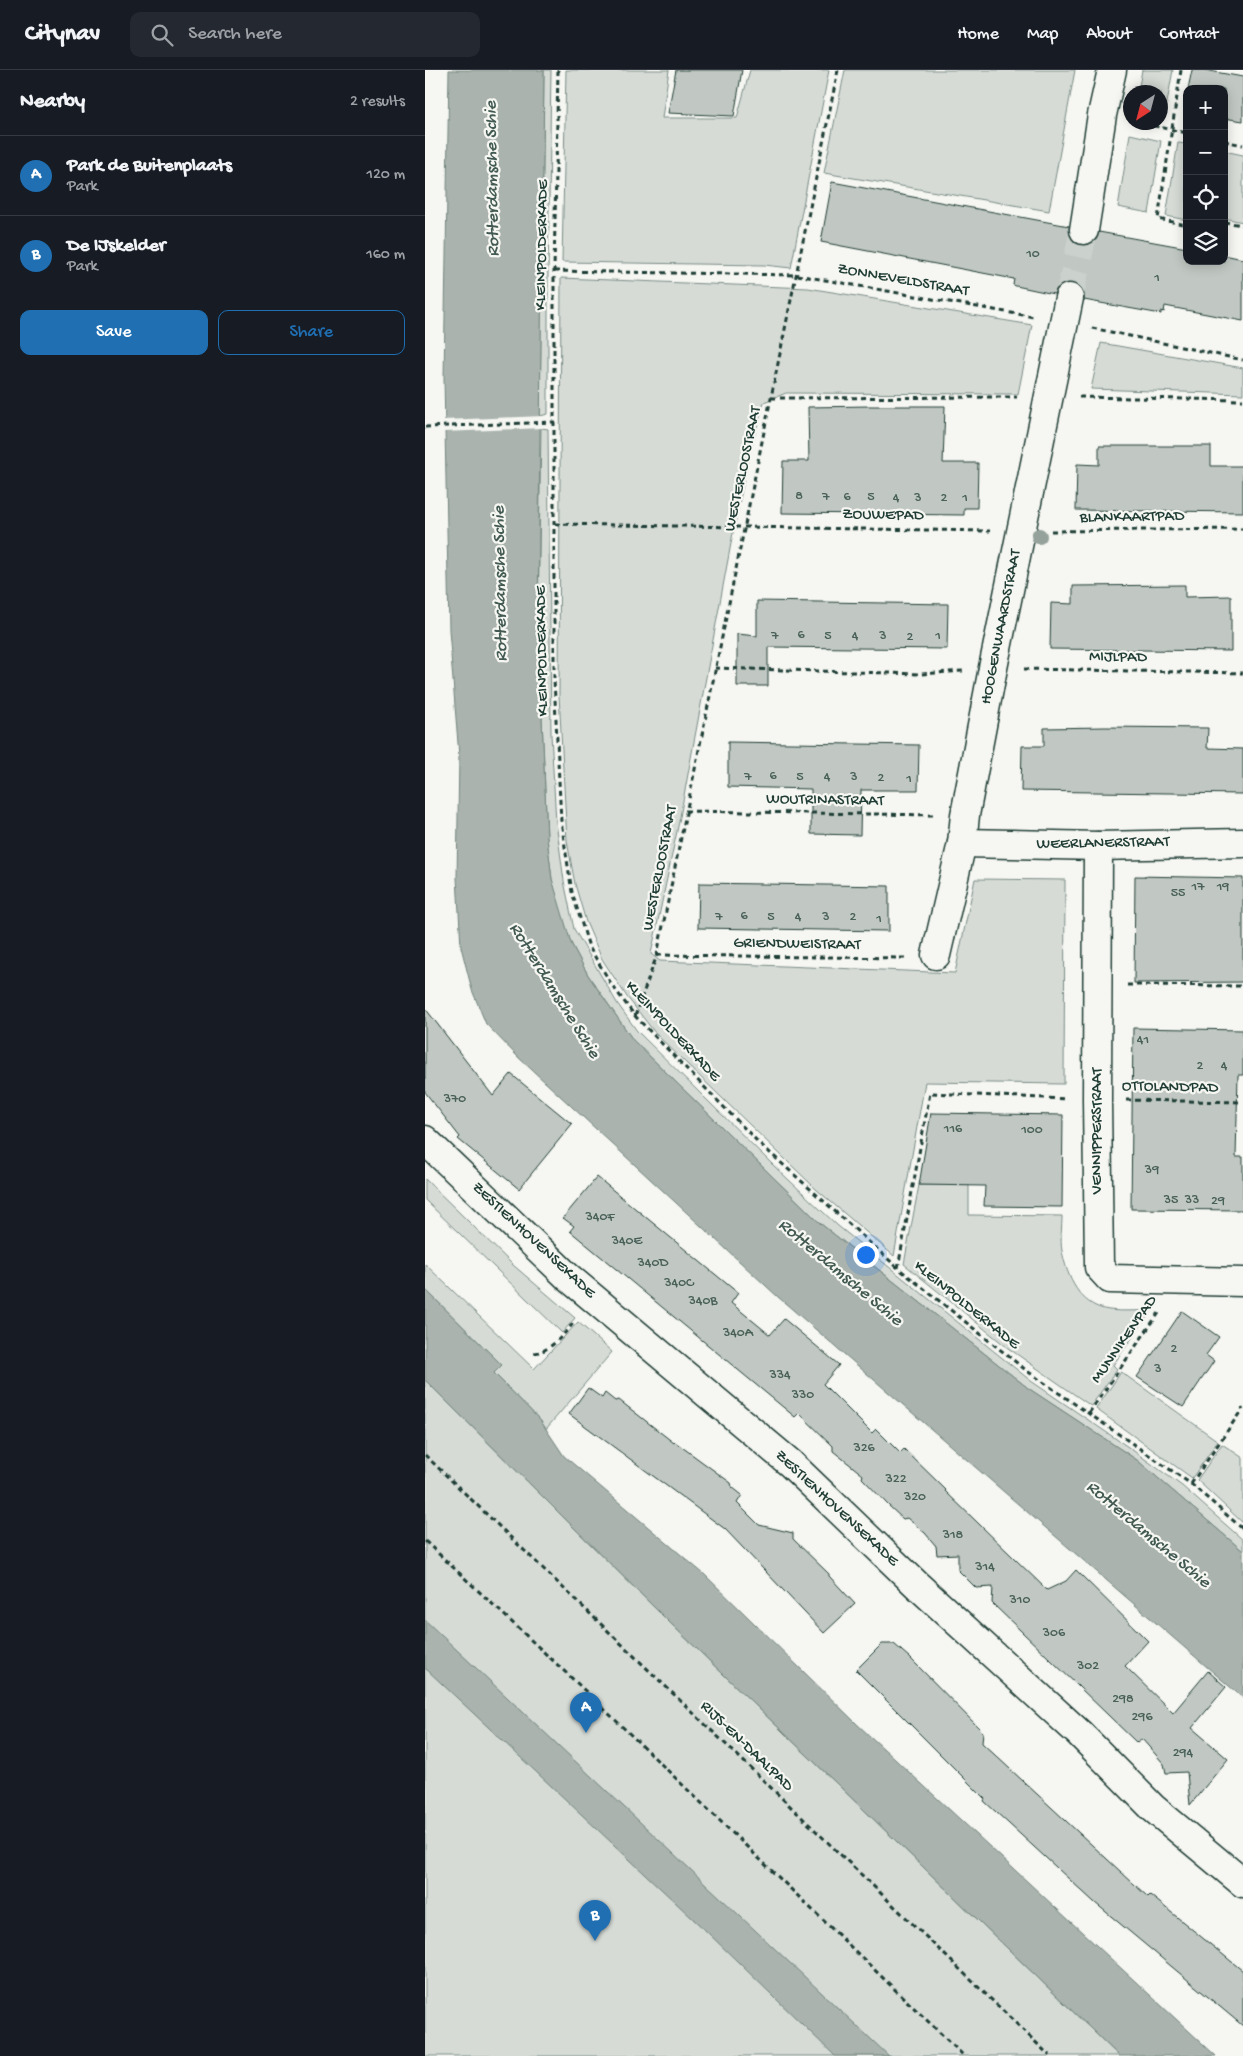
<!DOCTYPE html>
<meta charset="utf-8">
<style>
:root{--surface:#171b24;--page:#242831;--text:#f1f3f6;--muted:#9ea1a6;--line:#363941;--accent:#1f6fb2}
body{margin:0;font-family:"Gochi Hand",sans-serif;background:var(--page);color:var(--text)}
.controls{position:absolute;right:15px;top:15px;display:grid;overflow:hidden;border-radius:10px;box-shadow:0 2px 12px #0003}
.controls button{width:45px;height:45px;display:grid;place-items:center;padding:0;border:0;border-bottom:1px solid var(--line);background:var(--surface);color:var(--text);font:25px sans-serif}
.compass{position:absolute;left:698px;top:15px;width:45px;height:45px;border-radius:50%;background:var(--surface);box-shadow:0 2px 12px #0003;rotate:216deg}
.you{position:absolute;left:440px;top:1184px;width:18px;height:18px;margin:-12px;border:4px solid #fff;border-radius:50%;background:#1a73e8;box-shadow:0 0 0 8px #1a73e833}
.badge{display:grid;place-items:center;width:32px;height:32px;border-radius:50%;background:var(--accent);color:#fff;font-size:16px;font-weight:700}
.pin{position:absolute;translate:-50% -41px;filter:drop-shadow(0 1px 2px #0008)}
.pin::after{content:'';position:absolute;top:26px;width:18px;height:15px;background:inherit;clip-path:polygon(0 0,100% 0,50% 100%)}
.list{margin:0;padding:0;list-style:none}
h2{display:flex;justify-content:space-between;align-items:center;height:65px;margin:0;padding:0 20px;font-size:21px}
h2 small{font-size:16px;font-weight:400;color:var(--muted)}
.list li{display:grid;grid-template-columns:32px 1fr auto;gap:15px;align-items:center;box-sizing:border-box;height:80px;padding:0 20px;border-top:1px solid var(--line)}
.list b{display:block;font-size:19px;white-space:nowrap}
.list p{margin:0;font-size:16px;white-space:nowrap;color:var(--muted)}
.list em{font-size:16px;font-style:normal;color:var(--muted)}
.actions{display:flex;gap:10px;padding:15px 20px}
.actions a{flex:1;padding:11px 0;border:1px solid var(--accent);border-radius:10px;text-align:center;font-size:18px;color:var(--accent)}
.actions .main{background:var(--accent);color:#fff}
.icon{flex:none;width:28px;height:28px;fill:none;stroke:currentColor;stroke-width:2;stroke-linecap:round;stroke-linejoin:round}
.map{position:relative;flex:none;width:818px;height:1986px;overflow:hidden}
header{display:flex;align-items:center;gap:30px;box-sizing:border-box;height:70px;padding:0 25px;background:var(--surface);border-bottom:1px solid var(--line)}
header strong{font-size:24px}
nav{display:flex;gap:28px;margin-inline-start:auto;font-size:18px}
.search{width:350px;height:45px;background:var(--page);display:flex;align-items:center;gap:12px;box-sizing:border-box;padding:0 18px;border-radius:10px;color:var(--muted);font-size:19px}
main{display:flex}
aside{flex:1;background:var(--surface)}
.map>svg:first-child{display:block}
</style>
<header>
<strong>Citynav</strong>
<div class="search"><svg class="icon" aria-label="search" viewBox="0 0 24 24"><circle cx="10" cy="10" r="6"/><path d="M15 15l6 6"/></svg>Search here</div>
<nav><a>Home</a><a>Map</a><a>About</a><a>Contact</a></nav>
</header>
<main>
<aside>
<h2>Nearby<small>2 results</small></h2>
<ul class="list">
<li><span class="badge">A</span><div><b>Park de Buitenplaats</b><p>Park</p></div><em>120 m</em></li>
<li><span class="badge">B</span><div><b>De IJskelder</b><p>Park</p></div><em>160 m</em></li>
</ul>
<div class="actions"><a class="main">Save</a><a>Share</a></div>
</aside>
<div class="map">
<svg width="818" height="1986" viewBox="0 0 818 1986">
<rect width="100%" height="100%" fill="#f6f6f2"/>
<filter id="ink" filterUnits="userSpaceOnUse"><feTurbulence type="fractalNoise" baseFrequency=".02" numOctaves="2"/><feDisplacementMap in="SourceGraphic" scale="10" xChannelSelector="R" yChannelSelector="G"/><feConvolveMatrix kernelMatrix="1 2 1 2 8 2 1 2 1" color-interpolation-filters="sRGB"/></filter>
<g filter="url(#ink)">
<g fill="#d6dbd6" stroke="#7a8c85">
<polygon points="119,0 126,0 123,204 123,344 115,346"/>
<polygon points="141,0 244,0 237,48 312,48 325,0 404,0 366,198 339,195 137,192"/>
<polygon points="420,0 650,0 624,141 399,103"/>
<polygon points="717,0 748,0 739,49 736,49 736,22 713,22"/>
<polygon points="705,64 736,71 724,143 693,137"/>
<polygon points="753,73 762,74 762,150 741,146"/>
<polygon points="799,81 818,85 818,152 799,148"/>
<polygon points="136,208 383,218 607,255 593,324 361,323 339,332 325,381 307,468 255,747 226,884 235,891 530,903 550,809 640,810 639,1014 500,1012 469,1186 391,1119 231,964 202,927 177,889 161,852 150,814 142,771 134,625"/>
<polygon points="676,273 818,298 818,324 666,319"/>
<polygon points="116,358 123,359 126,664 131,752 139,811 149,859 192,933 212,961 348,1095 413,1156 606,1311 706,1379 757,1416 818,1470 818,1481 712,1390 603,1318 396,1154 208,970 163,905 146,873 136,843 127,809 122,768 113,552"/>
<polygon points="0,1109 88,1195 150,1248 137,1263 0,1130"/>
<path d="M 494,1115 L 544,1115 L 544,1145 L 637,1146 C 637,1157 635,1170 637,1181 C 642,1206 654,1236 684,1240 C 698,1242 712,1240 726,1241 L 688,1295 L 692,1299 L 666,1336 L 583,1278 L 479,1194 Z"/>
<polygon points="0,1194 109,1299 153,1252 187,1282 121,1359 115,1350 69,1303 77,1295 0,1219"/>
<polygon points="696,1302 793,1371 767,1408 671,1339"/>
<polygon points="0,1310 242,1550 694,1986 0,1986"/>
<polygon points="797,1374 818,1388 818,1453 772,1410"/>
</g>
<g fill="#aab3ae" stroke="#72847d">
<polygon points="24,0 119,0 113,552 122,768 127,809 146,873 163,905 208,970 396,1154 603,1318 712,1390 818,1481 818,1628 353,1227 94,988 61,954 47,920 36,877 32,808 34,686 24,560 19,308"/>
<polygon points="0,1219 77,1295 69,1303 115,1350 139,1386 280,1505 432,1654 791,1986 694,1986 242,1550 0,1310"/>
<polygon points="0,1550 464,1986 410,1986 282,1862 0,1598"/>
</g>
<polygon fill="#f6f6f2" points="118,346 118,358 19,362 18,350"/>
<g fill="#c1c8c3" stroke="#1f3d34">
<polygon points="251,0 317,0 309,46 243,43"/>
<polygon points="767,0 779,0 818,7 818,51 799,48 799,19 763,19"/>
<polygon points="407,112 644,156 645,166 649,172 656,175 665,174 671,170 674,162 762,178 762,191 799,191 799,185 818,189 818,251 740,236 739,242 736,241 736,244 659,230 659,223 655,217 648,213 639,213 632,218 629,224 591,216 588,215 589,209 396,172"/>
<polygon points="445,336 520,336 518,393 553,393 552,438 539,438 539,445 357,443 358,391 384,391 383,337"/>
<polygon points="674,376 786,376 786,396 818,396 818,442 651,440 652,394 674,395"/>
<polygon points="760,515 760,527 806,526 806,581 625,579 626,533 648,534 648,516"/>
<polygon points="332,531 523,534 522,579 343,577 343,616 312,616 312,564 332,566"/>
<polygon points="680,657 783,658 782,678 818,679 818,724 596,721 597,676 619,676 619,658"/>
<polygon points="303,672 494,675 493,720 436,720 435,765 386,764 386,719 303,717"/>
<polygon points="710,806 818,808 818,912 709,913"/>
<polygon points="274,813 464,816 464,861 273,858"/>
<polygon points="0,938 68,1026 86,1004 147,1054 94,1119 33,1069 35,1067 0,1022"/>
<polygon points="708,958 818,960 818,1005 813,1005 811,1087 818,1087 818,1140 706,1139"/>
<polygon points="506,1043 638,1045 637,1137 559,1136 560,1116 494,1115"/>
<polygon points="172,1107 313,1223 306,1233 345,1265 359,1249 414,1295 398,1314 447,1363 451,1359 475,1383 479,1379 521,1420 520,1421 622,1520 641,1511 651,1500 723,1571 700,1596 748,1643 783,1601 801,1617 767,1658 803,1689 765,1735 762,1702 741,1703 739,1694 717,1669 712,1673 567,1533 568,1517 551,1518 533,1500 533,1484 512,1485 511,1476 500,1463 482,1448 478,1449 464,1436 437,1408 438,1405 408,1381 408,1376 374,1343 370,1347 145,1161 149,1156 138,1148"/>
<polygon points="757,1241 794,1267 781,1285 789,1291 758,1337 712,1307"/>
<polygon points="163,1318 177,1328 180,1323 190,1331 194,1330 249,1373 250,1372 306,1413 307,1417 317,1425 312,1433 334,1455 368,1463 368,1469 404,1504 404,1506 430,1534 399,1563 300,1459 144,1344"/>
<polygon points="457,1574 469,1574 485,1588 558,1662 557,1673 723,1827 725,1825 818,1901 818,1956 669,1832 559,1731 560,1729 431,1600"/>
</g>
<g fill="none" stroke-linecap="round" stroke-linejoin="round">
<polyline stroke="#cbd1cc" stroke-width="28" stroke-dasharray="28 14" stroke-linecap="butt" points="644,228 659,160"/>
<g stroke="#1f3d34" stroke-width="31">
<g id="minor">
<polyline points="659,160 677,45 687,0"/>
<polyline points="537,773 673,776 818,773"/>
<polyline points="673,776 672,1030 674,1197 685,1209 818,1212"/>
<polyline points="511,885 537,773 540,745 568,598 644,228"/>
<polyline points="0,1070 143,1207 365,1393 492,1515 654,1663 728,1738 818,1813"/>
</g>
</g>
<g stroke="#1f3d34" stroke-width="3" stroke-dasharray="5 4" stroke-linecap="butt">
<polyline points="133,0 129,201 129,609 136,751 147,822 164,877 187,915 210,946 333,1072 473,1198 602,1301 766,1414 818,1459"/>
<polyline points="756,0 733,149 762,155"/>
<polyline points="711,52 762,63"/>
<polyline points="799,71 818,75"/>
<polyline points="799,152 818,155"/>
<polyline points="129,201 372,205 609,247"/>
<polyline points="667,258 818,290"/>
<polyline points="654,327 818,330"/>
<polyline points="346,328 592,327"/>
<polyline points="0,357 129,352"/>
<polyline points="130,454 565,461"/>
<polyline points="626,461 818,459"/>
<polyline points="290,598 496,604 538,601"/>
<polyline points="599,599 818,603"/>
<polyline points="260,741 510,745"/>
<polyline points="232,885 481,888"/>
<polyline points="702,915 818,916"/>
<polyline points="210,946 232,885 413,0"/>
<polyline points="701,1030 818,1032"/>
<polyline points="473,1198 505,1023 642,1029"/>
<path d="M 109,1283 C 125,1282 140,1263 150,1251"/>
<polyline points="664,1343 736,1240"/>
<polyline points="0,1385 625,1986"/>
<polyline points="766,1414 818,1338"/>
<polyline points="0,1471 153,1614 539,1986"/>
</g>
<use href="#minor" stroke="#f6f6f2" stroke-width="28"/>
</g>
<circle fill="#94a29b" cx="614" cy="466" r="8"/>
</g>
<g text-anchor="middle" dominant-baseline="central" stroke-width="4.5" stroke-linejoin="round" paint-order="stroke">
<g font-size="14" fill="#486058">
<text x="608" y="184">10</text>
<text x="732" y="208">1</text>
<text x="374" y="426">8</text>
<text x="401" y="427">7</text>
<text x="422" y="427">6</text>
<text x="446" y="427">5</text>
<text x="471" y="428">4</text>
<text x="493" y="428">3</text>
<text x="519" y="428">2</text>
<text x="540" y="428">1</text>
<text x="376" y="565">6</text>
<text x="350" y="566">7</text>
<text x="403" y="566">5</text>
<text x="430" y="566">4</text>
<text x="458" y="566">3</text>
<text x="513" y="566">1</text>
<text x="485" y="567">2</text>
<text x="348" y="706">6</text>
<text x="323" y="707">7</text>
<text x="375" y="707">5</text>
<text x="402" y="707">4</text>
<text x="429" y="707">3</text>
<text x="456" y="708">2</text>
<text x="484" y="709">1</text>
<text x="773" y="817">17</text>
<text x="798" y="817">19</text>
<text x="753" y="823">55</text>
<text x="319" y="846">6</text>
<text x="294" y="847">7</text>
<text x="346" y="847">5</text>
<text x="373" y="847">4</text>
<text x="401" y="847">3</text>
<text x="428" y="847">2</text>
<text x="454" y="849">1</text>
<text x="718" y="970">41</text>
<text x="775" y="996">2</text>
<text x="799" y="996">4</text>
<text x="30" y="1029">370</text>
<text x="528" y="1059">116</text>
<text x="607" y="1060">100</text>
<text x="727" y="1100">39</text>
<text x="746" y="1130">35</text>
<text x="767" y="1130">33</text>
<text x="793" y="1131">29</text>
<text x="175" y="1147">340F</text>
<text x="202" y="1171">340E</text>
<text x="228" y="1193">340D</text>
<text x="254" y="1213">340C</text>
<text x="278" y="1231">340B</text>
<text x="313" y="1263">340A</text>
<text x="749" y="1279">2</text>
<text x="733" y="1299">3</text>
<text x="355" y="1305">334</text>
<text x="378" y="1325">330</text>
<text x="439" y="1378">326</text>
<text x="471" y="1409">322</text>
<text x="490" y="1427">320</text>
<text x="528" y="1465">318</text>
<text x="560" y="1497">314</text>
<text x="595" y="1530">310</text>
<text x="629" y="1563">306</text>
<text x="663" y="1596">302</text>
<text x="698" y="1629">298</text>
<text x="717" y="1647">296</text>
<text x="758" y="1683">294</text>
</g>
<g font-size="16" fill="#1f3d34" stroke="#f6f6f2">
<text transform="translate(118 175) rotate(-89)">KLEINPOLDERKADE</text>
<text transform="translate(478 211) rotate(10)">ZONNEVELDSTRAAT</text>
<text transform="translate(319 399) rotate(-78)">WESTERLOOSTRAAT</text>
<text transform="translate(458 446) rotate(1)">ZOUWEPAD</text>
<text transform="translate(707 448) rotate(-1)">BLANKAARTPAD</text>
<text transform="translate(577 557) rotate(-79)">HOOGENWAARDSTRAAT</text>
<text transform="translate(118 581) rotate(-91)">KLEINPOLDERKADE</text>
<text transform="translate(693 588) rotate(1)">MIJLPAD</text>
<text transform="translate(400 731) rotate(1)">WOUTRINASTRAAT</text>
<text transform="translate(678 774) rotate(-1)">WEERLANERSTRAAT</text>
<text transform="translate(236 798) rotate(-79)">WESTERLOOSTRAAT</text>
<text transform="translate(372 875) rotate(1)">GRIENDWEISTRAAT</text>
<text transform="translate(247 962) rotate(47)">KLEINPOLDERKADE</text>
<text transform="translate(745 1018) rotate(1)">OTTOLANDPAD</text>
<text transform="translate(673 1061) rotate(-90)">VENNIPPERSTRAAT</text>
<text transform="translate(108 1171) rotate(43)">ZESTIENHOVENSEKADE</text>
<text transform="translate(541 1236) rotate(39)">KLEINPOLDERKADE</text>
<text transform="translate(700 1270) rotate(-55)">MUNNIKENPAD</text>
<text transform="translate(411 1439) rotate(43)">ZESTIENHOVENSEKADE</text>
<text transform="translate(321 1677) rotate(44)">RIJS-EN-DAALPAD</text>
</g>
<g font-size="18" font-style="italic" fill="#425a52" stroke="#f6f6f2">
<text transform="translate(68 109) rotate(-91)">Rotterdamsche Schie</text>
<text transform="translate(76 514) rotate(-91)">Rotterdamsche Schie</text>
<text transform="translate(129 921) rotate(58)">Rotterdamsche Schie</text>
<text transform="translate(415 1203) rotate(40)">Rotterdamsche Schie</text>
<text transform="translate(723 1465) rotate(40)">Rotterdamsche Schie</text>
</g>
</g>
</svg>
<div class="controls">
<button>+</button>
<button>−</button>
<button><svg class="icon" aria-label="locate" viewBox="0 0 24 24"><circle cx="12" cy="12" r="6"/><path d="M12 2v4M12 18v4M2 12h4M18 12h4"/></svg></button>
<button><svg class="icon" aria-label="layers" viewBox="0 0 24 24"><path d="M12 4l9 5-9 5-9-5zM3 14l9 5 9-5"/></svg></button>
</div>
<svg class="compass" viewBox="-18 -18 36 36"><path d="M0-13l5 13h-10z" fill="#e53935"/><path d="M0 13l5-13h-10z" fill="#9ea1a6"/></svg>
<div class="you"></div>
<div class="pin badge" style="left:161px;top:1663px">A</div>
<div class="pin badge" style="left:170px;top:1871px">B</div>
</div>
</main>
